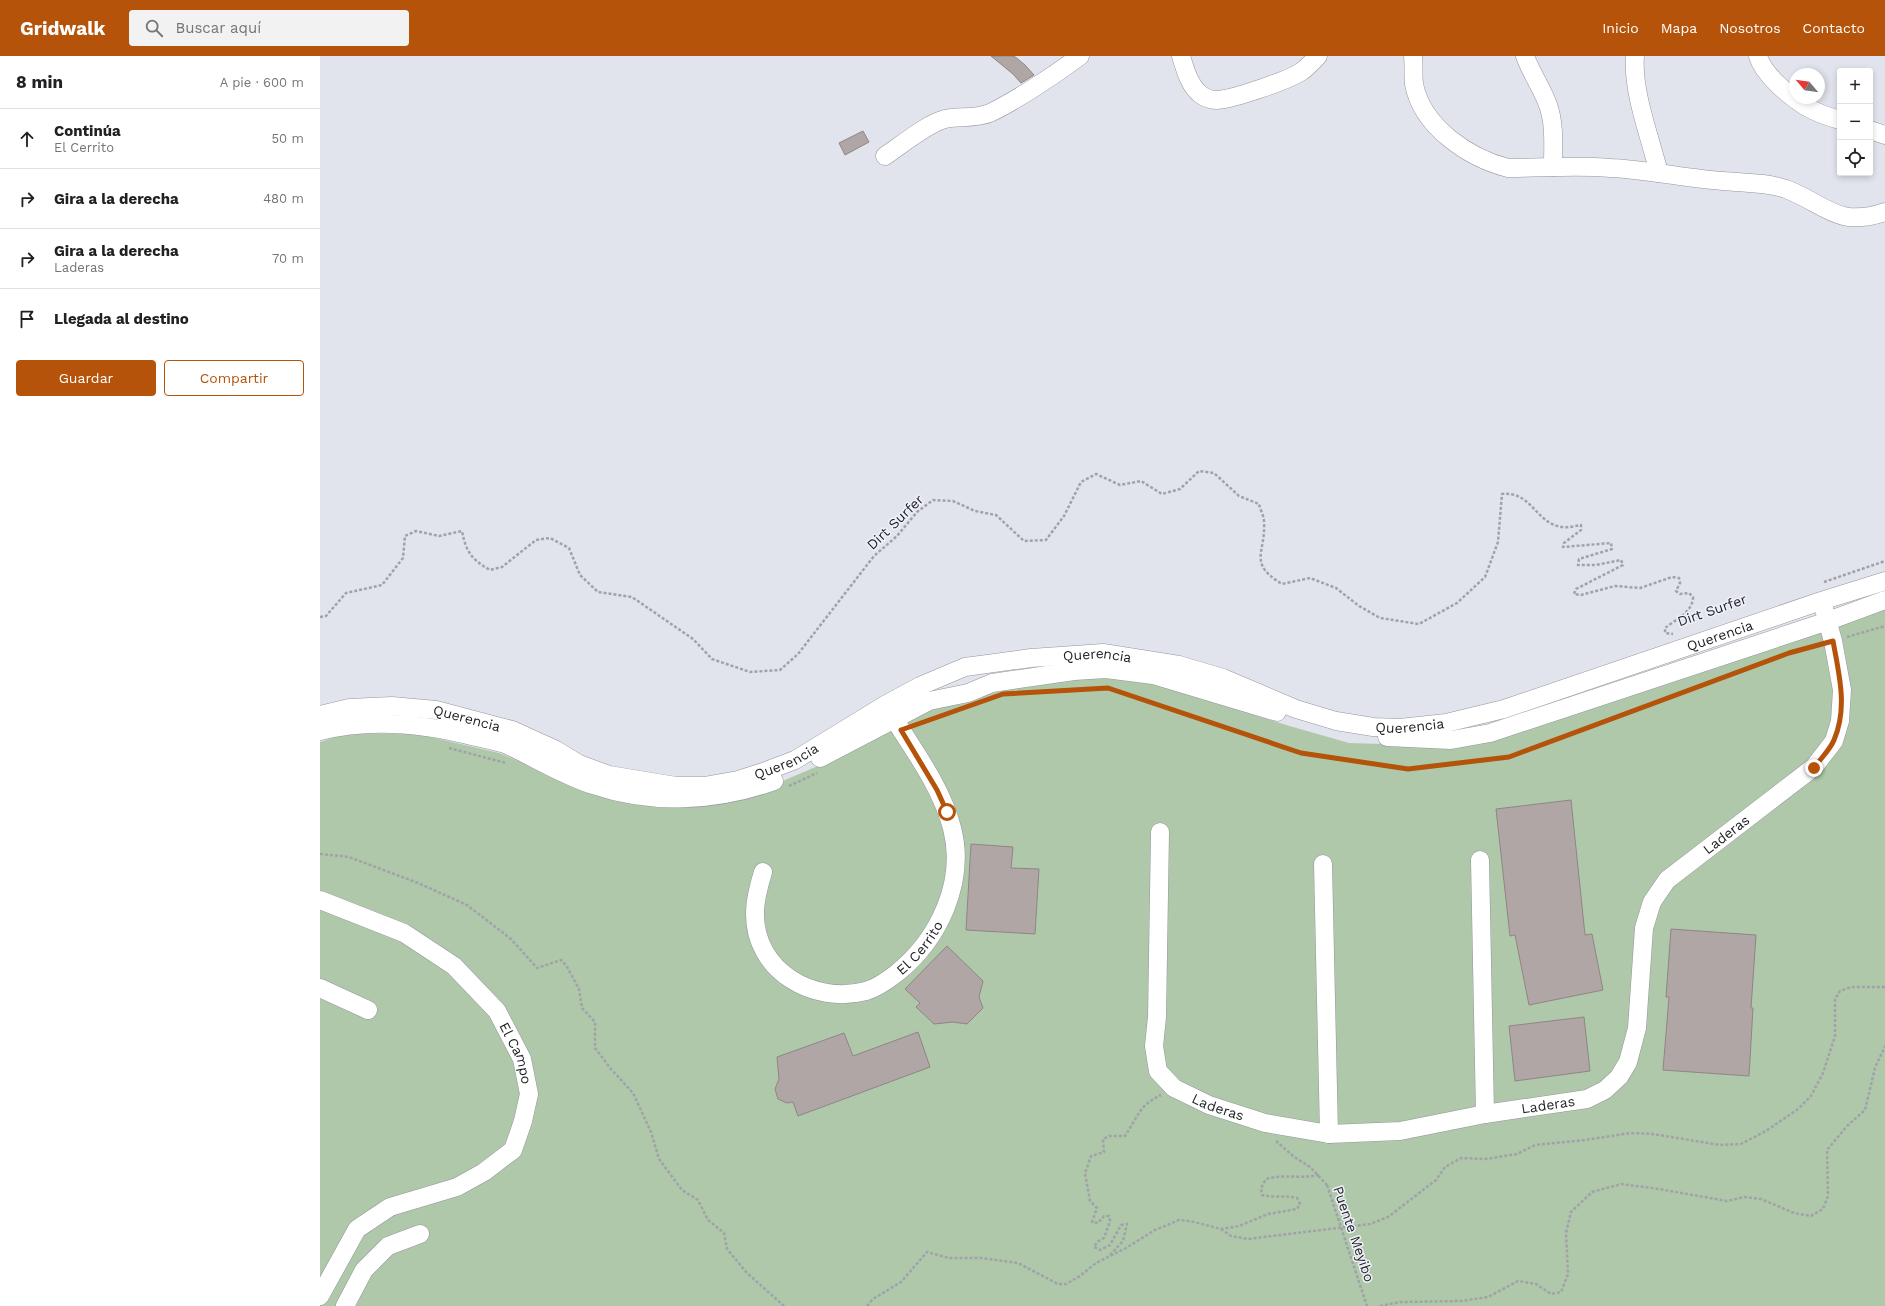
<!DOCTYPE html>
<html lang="es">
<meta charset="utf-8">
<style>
:root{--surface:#fff;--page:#f2f2f2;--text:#202124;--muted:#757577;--line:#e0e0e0;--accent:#b45309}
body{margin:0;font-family:"Work Sans",sans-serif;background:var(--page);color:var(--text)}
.controls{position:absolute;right:12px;top:12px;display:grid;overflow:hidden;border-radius:4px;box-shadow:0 2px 6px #0003}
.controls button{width:36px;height:36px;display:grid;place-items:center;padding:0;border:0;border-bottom:1px solid var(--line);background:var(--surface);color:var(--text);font:20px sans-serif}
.compass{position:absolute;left:1469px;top:12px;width:36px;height:36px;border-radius:50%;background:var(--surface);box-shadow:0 2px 6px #0003;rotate:299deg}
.stop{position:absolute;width:12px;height:12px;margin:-9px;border:3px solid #b45309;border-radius:50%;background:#fff}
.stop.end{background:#b45309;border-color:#fff;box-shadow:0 1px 4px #0008}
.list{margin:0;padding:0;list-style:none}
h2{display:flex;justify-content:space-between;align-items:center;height:52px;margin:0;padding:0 16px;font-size:17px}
h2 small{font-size:13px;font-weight:400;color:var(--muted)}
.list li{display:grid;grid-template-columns:26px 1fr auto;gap:12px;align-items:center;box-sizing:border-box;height:60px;padding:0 16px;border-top:1px solid var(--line)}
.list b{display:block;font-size:15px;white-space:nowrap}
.list p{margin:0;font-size:13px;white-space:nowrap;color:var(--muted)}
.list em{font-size:13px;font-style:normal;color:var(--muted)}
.actions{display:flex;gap:8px;padding:12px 16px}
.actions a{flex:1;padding:9px 0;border:1px solid var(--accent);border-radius:4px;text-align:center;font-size:14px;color:var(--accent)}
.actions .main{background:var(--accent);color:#fff}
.icon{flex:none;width:22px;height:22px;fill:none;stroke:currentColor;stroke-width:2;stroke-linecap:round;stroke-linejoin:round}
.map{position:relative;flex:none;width:1565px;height:1250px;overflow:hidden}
header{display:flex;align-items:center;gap:24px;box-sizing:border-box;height:56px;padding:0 20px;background:var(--accent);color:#fff}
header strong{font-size:19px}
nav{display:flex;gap:22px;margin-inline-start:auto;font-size:14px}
.search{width:280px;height:36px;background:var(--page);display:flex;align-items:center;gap:10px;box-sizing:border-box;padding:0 14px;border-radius:4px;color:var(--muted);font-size:15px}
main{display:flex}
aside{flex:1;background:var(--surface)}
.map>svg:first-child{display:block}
</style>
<header>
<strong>Gridwalk</strong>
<div class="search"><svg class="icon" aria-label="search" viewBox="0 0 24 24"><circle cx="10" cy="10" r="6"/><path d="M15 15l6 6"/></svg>Buscar aquí</div>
<nav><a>Inicio</a><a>Mapa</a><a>Nosotros</a><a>Contacto</a></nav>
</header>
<main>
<aside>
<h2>8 min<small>A pie · 600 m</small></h2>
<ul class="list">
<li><svg class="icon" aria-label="ahead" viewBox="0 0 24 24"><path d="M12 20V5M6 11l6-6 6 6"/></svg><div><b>Continúa</b><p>El Cerrito</p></div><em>50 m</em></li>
<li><svg class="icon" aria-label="right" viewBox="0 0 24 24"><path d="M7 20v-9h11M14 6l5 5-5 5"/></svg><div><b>Gira a la derecha</b></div><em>480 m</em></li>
<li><svg class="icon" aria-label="right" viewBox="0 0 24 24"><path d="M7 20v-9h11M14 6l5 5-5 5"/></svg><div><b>Gira a la derecha</b><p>Laderas</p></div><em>70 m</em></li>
<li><svg class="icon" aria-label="arrive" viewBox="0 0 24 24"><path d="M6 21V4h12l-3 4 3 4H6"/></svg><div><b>Llegada al destino</b></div></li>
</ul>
<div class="actions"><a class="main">Guardar</a><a>Compartir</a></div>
</aside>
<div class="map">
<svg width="1565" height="1250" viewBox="0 0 1565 1250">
<rect width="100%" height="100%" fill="#e2e4ed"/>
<polygon fill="#afc8a9" points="1565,548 1565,1250 0,1250 0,686 30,677 98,678 179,697 268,734 435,737 500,709 605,654 708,628 781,620 843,629 966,669 1029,687 1126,690"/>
<g fill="#b0a6a5" stroke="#8f8585">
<polygon points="671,0 694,0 705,9 714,19 701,27 693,18"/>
<polygon points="543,75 549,86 525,99 519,87"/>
<polygon points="1251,744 1265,879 1272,878 1283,934 1209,949 1195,879 1190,880 1176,753"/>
<polygon points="651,788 693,791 691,812 719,813 715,878 646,874"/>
<polygon points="1351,873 1436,879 1431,952 1433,952 1429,1020 1343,1014 1349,941 1346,941"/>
<polygon points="627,890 663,925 659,941 663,952 647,968 633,966 614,968 596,951 600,947 585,933"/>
<polygon points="1264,961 1270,1015 1195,1025 1189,970"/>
<polygon points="598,976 610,1011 478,1060 473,1046 467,1047 458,1043 455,1033 459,1023 457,1001 524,977 533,1000"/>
</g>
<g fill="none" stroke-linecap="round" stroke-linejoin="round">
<g stroke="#94959d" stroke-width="19">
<g id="minor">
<path d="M 861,0 C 865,13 869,29 880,38 C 885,42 892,44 897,44 C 913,43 970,24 982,15 C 988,11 993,5 998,0"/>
<path d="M 1093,0 C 1094,9 1093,19 1094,28 C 1102,71 1149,102 1188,112 C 1222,112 1257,109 1291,112 C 1329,114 1365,122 1403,125 C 1424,127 1445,126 1466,133 C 1507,149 1517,172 1565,156"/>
<path d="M 1205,0 C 1211,17 1222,32 1228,49 C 1235,68 1233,90 1233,111"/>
<path d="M 1315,0 C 1312,35 1330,81 1339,117"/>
<path d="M 1438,0 C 1443,18 1469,40 1485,50 C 1495,56 1509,61 1520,64"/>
<polyline points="1550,74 1565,79"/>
<path d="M 565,100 C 580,90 608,67 625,63 C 640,60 655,63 670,57 C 697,44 736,18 760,0"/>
<path id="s1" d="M 0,659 L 29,652 L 72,650 L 116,654 L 192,674 L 236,694 L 259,708 L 289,719 L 356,730 L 384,730 L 418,724 L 446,715 L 475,704 L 565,649 L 600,630 L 645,611 L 711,602 L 783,597 L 859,609 L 903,622 L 976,653 L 1016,665 L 1053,671 L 1080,672 L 1126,667 L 1184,653 L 1501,545 L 1565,525"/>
<path d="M 0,675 C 50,662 106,668 156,681 C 165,683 176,685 185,688 C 214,701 242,719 273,729 C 332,749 396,746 454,725"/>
<polyline points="1067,681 1131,684 1170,677 1508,565 1565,544"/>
<polyline points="500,702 609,645 648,637 672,627 754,615 786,613 833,619 957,656"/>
<path id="s2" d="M 840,776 L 837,961 L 834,990 L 838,1015 L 854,1032 L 889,1049 L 945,1067 L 1009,1078 L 1080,1075 L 1165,1058 L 1267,1043 L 1285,1034 L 1299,1021 L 1308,1006 L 1317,972 L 1324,872 L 1332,846 L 1347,824 L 1494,711 L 1514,685 L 1520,665 L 1522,634 L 1513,585 L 1504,553"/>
<polyline points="1160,804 1165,1058"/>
<polyline points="1003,808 1009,1078"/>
<path id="s3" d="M 443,816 C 439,829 435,843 435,857 C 434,915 494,949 546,935 C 557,932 568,924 577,917 C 619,883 646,826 632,772 C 621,729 591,691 568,653"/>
<path id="s4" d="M 0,844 L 84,877 L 134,910 L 177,955 L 202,1003 L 209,1038 L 203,1065 L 193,1094 L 164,1116 L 137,1131 L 70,1151 L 37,1173 L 0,1240"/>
<polyline points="0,932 48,954"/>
<polyline points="25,1250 44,1214 68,1190 100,1178"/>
</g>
</g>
<g stroke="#a1a2a9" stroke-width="2.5" stroke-dasharray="3 2" stroke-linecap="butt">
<polyline points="1504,526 1565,505"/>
<path d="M 0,561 L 6,560 L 26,537 L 62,529 L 83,502 L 85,480 L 96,475 L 119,480 L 142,475 C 146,496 152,504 170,514 L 182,511 L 216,484 L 230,482 L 249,492 L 260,519 L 278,536 L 312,541 L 373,583 L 392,603 L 430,616 L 460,614 L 478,598 L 554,500 L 577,480 L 597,456 L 613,444 L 633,445 L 655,455 L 676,459 L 704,485 L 726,484 L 744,460 L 761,426 L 776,418 L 800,429 L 821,425 L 842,438 L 860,433 L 879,415 L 894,417 L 919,440 L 939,448 C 940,453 944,460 944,466 C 946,497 927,507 962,528 L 990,522 L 1016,532 L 1039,550 L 1060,562 L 1099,568 L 1137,547 L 1165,521 L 1178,486 L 1182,438 C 1212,435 1215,467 1242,471 C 1248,472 1255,470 1261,469 L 1261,474 L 1244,487 L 1243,491 L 1291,487 L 1292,493 L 1259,503 L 1258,509 L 1276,509 L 1301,504 L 1303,509 L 1256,533 L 1254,538 L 1261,539 L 1295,530 L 1320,532 L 1352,521 L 1359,522 L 1360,527 L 1356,535 L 1360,538 L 1369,537 L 1373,541 C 1373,556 1355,564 1345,572 L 1345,577 L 1353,578"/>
<polyline points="1527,581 1565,570"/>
<polyline points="737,635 788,632 981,697 1088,713 1189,701 1469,597 1499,589"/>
<polyline points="608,665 622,660"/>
<polyline points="129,692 186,707"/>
<polyline points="469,730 497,717"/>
<polyline points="0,798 29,801 98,827 147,849 191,883 217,912 241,904 246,909 259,933 262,952 275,966 275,992 291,1013 313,1037 331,1076 339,1103 362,1134 378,1144 388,1164 404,1177 407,1193 427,1217 464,1250"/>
<polyline points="956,1085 973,1100 990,1111 1007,1129"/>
<polyline points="901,1173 911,1180 928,1183 1050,1168 1068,1161 1116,1124 1125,1111 1141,1102 1166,1103 1197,1098 1215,1089 1265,1084 1311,1077 1333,1078 1400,1089 1421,1088 1446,1075 1478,1053 1491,1040 1503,1017 1515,980 1515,943 1520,935 1531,931 1565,931"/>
<path d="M 790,1199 L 803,1185 L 807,1168 L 801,1169 L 790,1189 L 780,1194 L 774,1191 L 777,1186 L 784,1182 L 790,1165 L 789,1160 L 784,1160 L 778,1167 L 772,1166 L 777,1152 L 770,1145 L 765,1117 L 771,1100 L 784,1096 L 783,1083 L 789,1080 L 805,1080 C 818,1061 818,1050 841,1039"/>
<path d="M 547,1250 L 553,1243 L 581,1226 L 607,1196 L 629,1202 L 661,1202 L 698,1207 L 738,1228 L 746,1228 L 760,1220 L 776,1207 L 806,1192 L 835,1174 L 859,1164 L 870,1165 L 901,1173 L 919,1170 L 948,1158 L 977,1153 L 980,1148 L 977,1142 C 965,1139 954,1142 942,1139 L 941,1132 L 946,1123 C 964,1118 981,1123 999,1119"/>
<polyline points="1060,1250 1080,1246 1142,1245 1168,1241 1198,1225 1216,1228 1231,1238 1241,1236 1248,1218 1246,1177 1251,1156 1272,1136 1301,1128 1339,1133 1407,1145 1424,1141 1441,1143 1474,1157 1491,1160 1503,1153 1508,1140 1507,1094 1527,1070 1545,1054 1555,1012 1565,990"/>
</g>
<use href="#minor" stroke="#fff" stroke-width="18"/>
<polyline stroke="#a1a2a9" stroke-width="2.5" stroke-dasharray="3 2" stroke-linecap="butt" points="1007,1129 1047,1250"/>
</g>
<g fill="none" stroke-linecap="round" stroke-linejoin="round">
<path stroke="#b45309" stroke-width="5" d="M 627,756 L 617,734 L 581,674 L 683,638 L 788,632 L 981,697 L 1088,713 L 1189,701 L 1469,597 L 1513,585 C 1519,618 1528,652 1514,684 C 1510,694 1500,703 1494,712"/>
</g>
<g text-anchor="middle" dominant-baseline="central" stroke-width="3" stroke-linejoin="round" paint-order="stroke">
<g font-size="14" fill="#1e1f22" stroke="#eff1fa">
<text transform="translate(575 466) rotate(-44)">Dirt Surfer</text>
<text transform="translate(1392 554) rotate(-19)">Dirt Surfer</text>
<text stroke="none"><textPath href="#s1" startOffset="1469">Querencia</textPath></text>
<text stroke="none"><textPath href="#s1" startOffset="821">Querencia</textPath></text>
<text stroke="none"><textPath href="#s1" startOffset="149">Querencia</textPath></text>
<text stroke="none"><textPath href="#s1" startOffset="1145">Querencia</textPath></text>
<text stroke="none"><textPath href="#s1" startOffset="485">Querencia</textPath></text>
<text stroke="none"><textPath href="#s2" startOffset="1007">Laderas</textPath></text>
<text stroke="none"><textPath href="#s3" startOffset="269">El Cerrito</textPath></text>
<text stroke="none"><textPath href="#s4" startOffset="259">El Campo</textPath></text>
<text stroke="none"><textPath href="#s2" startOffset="647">Laderas</textPath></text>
<text stroke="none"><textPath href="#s2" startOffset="311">Laderas</textPath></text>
<text transform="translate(1034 1178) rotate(71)">Puente Meyibo</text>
</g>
</g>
</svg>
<div class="controls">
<button>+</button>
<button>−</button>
<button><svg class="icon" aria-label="locate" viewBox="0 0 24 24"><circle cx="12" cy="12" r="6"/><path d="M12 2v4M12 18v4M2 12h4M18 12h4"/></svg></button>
</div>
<svg class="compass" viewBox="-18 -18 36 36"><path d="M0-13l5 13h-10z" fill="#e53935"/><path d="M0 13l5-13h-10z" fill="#757577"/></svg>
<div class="stop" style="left:627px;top:756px"></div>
<div class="stop end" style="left:1494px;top:712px"></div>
</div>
</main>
